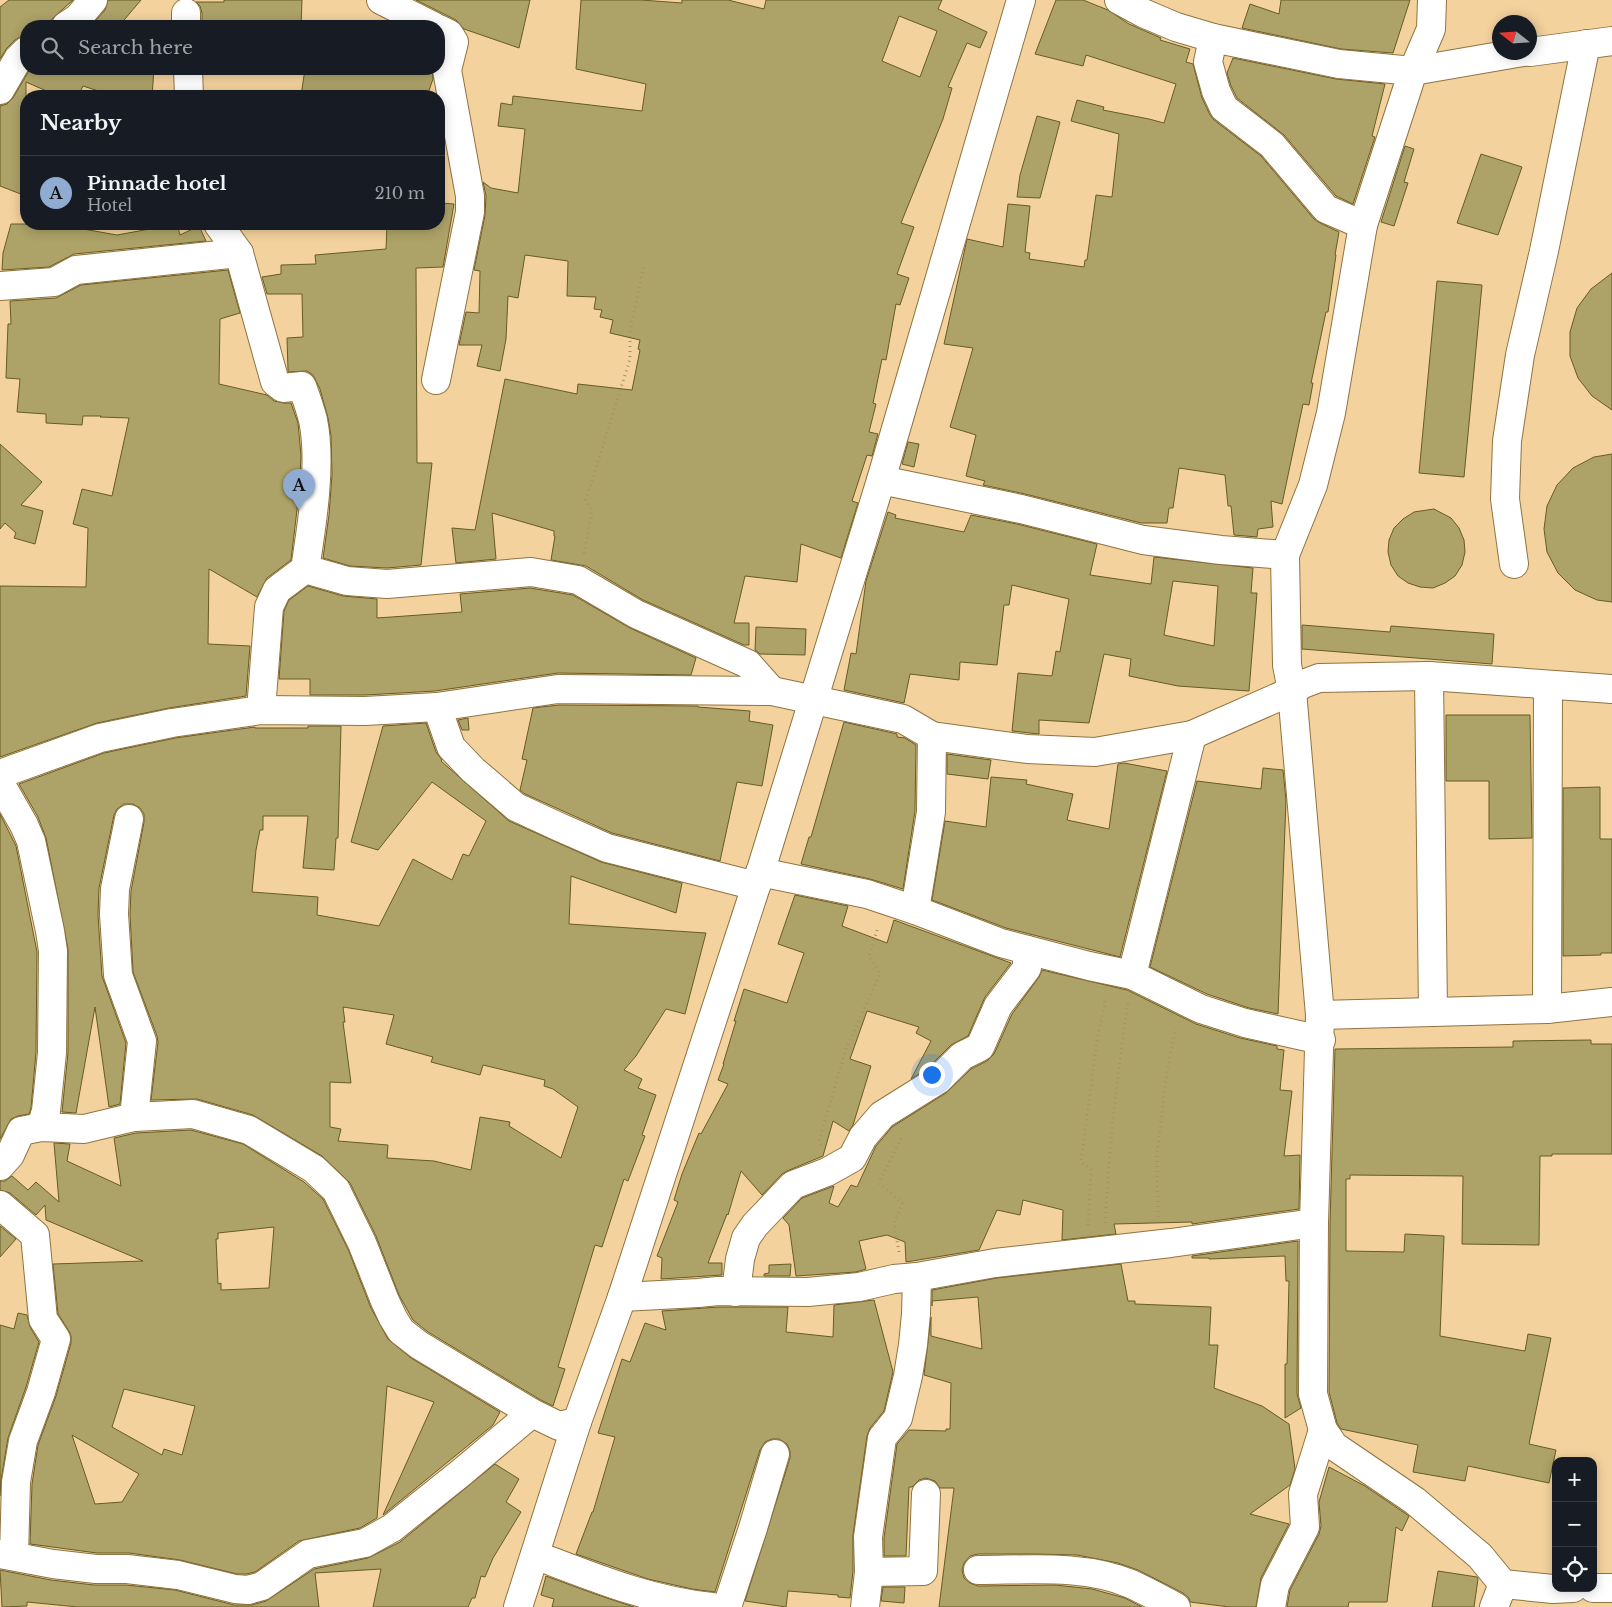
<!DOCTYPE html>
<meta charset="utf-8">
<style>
:root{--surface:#171b24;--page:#242831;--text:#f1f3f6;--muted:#9ea1a6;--line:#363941;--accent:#90abd1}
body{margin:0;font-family:"Libre Baskerville",serif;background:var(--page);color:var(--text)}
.controls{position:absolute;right:15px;bottom:15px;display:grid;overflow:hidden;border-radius:10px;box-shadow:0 2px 12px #0003}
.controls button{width:45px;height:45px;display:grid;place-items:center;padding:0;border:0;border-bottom:1px solid var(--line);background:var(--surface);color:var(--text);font:25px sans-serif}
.compass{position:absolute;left:1492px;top:15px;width:45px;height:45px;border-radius:50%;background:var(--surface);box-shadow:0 2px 12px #0003;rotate:287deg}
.you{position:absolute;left:931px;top:1074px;width:18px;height:18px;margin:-12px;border:4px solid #fff;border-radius:50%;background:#1a73e8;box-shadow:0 0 0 8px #1a73e833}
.badge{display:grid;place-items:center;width:32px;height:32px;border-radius:50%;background:var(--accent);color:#111;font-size:16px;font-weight:700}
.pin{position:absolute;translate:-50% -41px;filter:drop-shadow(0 1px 2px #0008)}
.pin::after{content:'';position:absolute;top:26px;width:18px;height:15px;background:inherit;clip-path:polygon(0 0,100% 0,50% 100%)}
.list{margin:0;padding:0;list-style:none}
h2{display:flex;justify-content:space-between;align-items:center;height:65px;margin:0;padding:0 20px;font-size:21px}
h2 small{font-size:16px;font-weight:400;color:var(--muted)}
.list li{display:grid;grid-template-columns:32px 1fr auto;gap:15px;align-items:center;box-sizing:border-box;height:75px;padding:0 20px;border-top:1px solid var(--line)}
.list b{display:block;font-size:19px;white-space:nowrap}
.list p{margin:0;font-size:16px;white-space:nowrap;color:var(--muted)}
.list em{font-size:16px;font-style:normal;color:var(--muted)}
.icon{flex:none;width:28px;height:28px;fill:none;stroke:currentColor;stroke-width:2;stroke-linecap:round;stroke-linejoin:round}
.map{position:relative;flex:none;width:1612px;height:1607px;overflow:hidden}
.search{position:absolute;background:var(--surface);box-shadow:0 2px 12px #0003;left:20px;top:20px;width:425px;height:55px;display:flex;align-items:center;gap:12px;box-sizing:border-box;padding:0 18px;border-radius:20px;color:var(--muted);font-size:19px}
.panel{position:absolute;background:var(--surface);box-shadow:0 2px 12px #0003;left:20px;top:90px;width:425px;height:140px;border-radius:20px}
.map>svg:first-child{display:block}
</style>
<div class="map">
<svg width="1612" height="1607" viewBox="0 0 1612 1607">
<rect width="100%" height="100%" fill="#f3d29d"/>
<g fill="#ada268" stroke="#675c23" fill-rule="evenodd">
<polygon points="9,0 73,0 52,19 50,26 26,26 26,36 22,36 15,40 7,48 0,59 0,7"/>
<polygon points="108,0 141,0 119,26 91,26 105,10"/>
<polygon points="224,0 302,0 301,26 202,25 202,13 200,6 196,2 224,2"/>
<polygon points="416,0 530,0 519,48 464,29 456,20"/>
<path d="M 581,0 L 641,0 L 682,3 L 682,0 L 728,0 L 764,9 L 766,0 L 942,0 L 938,9 L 987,32 L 980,48 L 967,43 L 948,87 L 952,88 L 943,119 L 901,223 L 914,227 L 897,274 L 909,278 L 900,305 L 896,304 L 886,360 L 882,359 L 873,403 L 876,404 L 869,432 L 878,434 L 872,456 L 867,455 L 852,501 L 858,503 L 841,558 L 801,544 L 797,582 L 745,576 L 734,623 L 749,623 L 749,645 L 744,645 L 643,600 L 586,566 L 551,560 L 555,536 L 554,536 L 554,531 L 492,513 L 496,559 L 456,563 L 452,528 L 475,530 L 505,379 L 577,394 L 578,384 L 632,390 L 640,350 L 638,349 L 640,340 L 610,333 L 613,320 L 600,317 L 602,310 L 594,309 L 596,297 L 567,296 L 568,261 L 525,255 L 518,298 L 508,296 L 506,339 L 500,371 L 477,366 L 482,345 L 459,345 L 466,312 L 479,313 L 480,271 L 474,270 L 485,215 L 486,196 L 483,182 L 491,188 L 518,193 L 525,129 L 498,126 L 501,103 L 512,105 L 513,96 L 642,111 L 646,84 L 576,69 ZM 899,16 L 937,31 L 920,77 L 882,61 Z"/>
<polygon points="1056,0 1083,0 1108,10 1129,24 1161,38 1160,40 1190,49 1186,62 1193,64 1202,98 1210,115 1214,120 1261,156 1314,219 1320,223 1339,232 1335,255 1336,255 1328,312 1326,312 1311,383 1313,383 1309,405 1303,404 1282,504 1271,501 1273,527 1258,529 1257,537 1234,535 1231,506 1228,506 1225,475 1179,468 1173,508 1169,508 1167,523 1141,523 1025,494 983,485 985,481 966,476 976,435 950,427 973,348 944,344 967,239 1003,247 1008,204 1030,206 1025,252 1030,253 1029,259 1084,267 1085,260 1087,260 1096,195 1112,197 1119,134 1071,121 1077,100 1104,107 1103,110 1149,119 1164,123 1176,84 1086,55 1083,66 1035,54"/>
<polygon points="1281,0 1410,0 1393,53 1341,49 1242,28 1250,4 1279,14"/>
<polygon points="1233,58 1336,79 1385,84 1372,136 1375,137 1353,204 1336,196 1284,135 1237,98 1231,86 1227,73"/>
<polygon points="30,69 116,69 116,72 154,69 152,96 114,96 83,86 78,96 58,96 26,82 26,196 0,186 0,106 7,104 13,98"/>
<polygon points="305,69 432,69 433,79 427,96 301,96"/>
<polygon points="1037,116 1060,122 1040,198 1017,197 1020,175"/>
<polygon points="1405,146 1414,149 1404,182 1408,183 1394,226 1381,222"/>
<polygon points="1481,154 1522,167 1498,235 1457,223"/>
<polygon points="441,203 454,204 443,267 416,268 417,463 432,463 421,565 387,568 350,566 323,558 329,515 332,475 331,436 328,418 320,389 313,375 307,371 288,372 288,370 287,338 303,337 302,294 267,294 262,277 281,274 281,265 316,264 315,255 386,249 387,224 439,224"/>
<polygon points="11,224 72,224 72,227 117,235 177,224 180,235 199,226 206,241 74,254 49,267 2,270 3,253"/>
<polygon points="228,270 240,313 220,319 219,384 267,395 274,401 284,403 291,403 298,423 301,456 299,493 291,560 267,578 257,597 209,569 208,644 250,646 246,696 169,708 97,723 0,757 0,586 86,587 88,528 73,524 82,489 112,496 129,418 100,417 101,416 83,416 82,425 46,423 46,414 17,412 20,379 6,378 8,324 11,324 10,301 56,298 81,285"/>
<polygon points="1612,273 1612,410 1592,396 1578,378 1570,356 1570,332 1577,308 1591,289"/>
<polygon points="1437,281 1482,285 1464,477 1419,473"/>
<polygon points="908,442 919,444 914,467 902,464"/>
<polygon points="0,444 42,482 21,505 43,511 35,544 14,538 16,533 5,523 0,529"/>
<polygon points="1612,454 1612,602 1597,600 1575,590 1558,573 1547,552 1544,529 1547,506 1557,485 1573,468 1594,457"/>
<polygon points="1434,509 1451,518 1459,528 1464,540 1465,552 1462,565 1455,576 1445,583 1433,588 1420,587 1408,583 1398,576 1391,565 1388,552 1389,540 1394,528 1403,519 1414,512"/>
<path d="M 888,512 L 896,515 L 895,518 L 964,532 L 971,515 L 1017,524 L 1097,544 L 1090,575 L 1151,584 L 1154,557 L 1253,568 L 1251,593 L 1257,593 L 1249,691 L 1178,686 L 1129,676 L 1131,659 L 1104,654 L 1089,723 L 1039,720 L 1039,734 L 1012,731 L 1018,673 L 1052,676 L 1056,651 L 1060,652 L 1069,599 L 1012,585 L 1009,605 L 1004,605 L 997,665 L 960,662 L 959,680 L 910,674 L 904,703 L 844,690 L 851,653 L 856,654 L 866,581 ZM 1173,581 L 1218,586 L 1214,646 L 1164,635 Z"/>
<polygon points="308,586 343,596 377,599 377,618 462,612 460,594 530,588 573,595 630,628 696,658 691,675 558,673 435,691 365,695 310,695 310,679 279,679 284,611 289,600"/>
<polygon points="1302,625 1390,632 1391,626 1494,634 1492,664 1302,649"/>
<polygon points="756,627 806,629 805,655 760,654 755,650"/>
<polygon points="559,705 698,706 698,707 750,711 749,721 773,725 762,786 737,782 720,861 612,833 525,794 520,790 527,760 522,759 533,708"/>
<polygon points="1446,715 1530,715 1532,838 1489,839 1489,781 1446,781"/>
<polygon points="468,718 469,730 462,730 458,720"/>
<polygon points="844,722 897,734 897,737 905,738 916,745 915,811 903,889 870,879 801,864 809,837 811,837"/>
<path d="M 426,723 L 436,752 L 442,760 L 441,761 L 509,821 L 601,862 L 682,883 L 676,913 L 571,876 L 569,924 L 706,933 L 685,1014 L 666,1009 L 636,1056 L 624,1070 L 642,1079 L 638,1088 L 656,1095 L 642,1135 L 645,1136 L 628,1181 L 624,1179 L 602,1247 L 595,1245 L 558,1367 L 565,1369 L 553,1406 L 539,1399 L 428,1332 L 413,1320 L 399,1295 L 376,1236 L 350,1183 L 322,1156 L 253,1115 L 197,1099 L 151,1100 L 158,1042 L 157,1036 L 133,972 L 130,914 L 131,891 L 144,822 L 144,814 L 140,808 L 133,804 L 124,804 L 117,809 L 114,815 L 99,888 L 98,915 L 102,976 L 126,1043 L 120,1104 L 109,1107 L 95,1007 L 76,1113 L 62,1112 L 68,1053 L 68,949 L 46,838 L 38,817 L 19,784 L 104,753 L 175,738 L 255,727 L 255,728 L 308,728 L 308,726 L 341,726 L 338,838 L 336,838 L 334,870 L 303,868 L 308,816 L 263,816 L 263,830 L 260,830 L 256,850 L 252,892 L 318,897 L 317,915 L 379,926 L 413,859 L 452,880 L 463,854 L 469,856 L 486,821 L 432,782 L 378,850 L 351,842 L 383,726 ZM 343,1007 L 394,1015 L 386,1044 L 433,1057 L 431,1062 L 480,1075 L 483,1065 L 545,1080 L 544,1086 L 553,1089 L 578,1107 L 561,1158 L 509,1126 L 510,1122 L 480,1117 L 471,1170 L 434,1161 L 387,1158 L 388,1145 L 338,1141 L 341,1129 L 330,1127 L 330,1082 L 351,1083 L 343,1022 L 345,1022 Z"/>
<polygon points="947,754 991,760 988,779 947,774"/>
<polygon points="1124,763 1167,771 1120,957 1006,928 932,900 945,821 986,827 991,777 1027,780 1026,784 1073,794 1067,820 1109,829 1118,764"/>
<polygon points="1263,768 1283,770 1286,800 1278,1014 1249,1008 1207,994 1150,967 1197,781 1261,789"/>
<polygon points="1600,787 1600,839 1612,839 1612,953 1601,953 1601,955 1563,956 1563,788"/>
<polygon points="0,814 16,846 37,952 36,1052 31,1108 29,1114 18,1116 11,1119 0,1139"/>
<polygon points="795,895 848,906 842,926 887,943 894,920 1011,963 985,997 968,1036 951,1045 928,1068 911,1079 931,1041 916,1033 919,1027 867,1011 850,1059 871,1066 853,1125 849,1131 833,1121 823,1156 787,1171 782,1174 762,1195 741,1171 728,1215 727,1214 708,1263 722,1263 722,1275 661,1279 662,1258 657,1256 678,1202 674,1200 682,1174 699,1133 701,1134 728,1084 718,1080 724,1064 723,1064 736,1021 734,1021 744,989 787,1003 804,953 778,944"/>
<polygon points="1042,970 1127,990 1196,1024 1240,1038 1277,1046 1277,1049 1284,1050 1280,1090 1292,1091 1284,1156 1300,1155 1299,1209 1192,1224 1192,1222 1114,1224 1116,1234 1062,1240 1063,1210 1023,1200 1020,1215 997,1210 979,1250 906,1262 905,1242 887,1235 859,1241 866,1269 856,1272 796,1276 789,1225 783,1218 802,1198 834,1186 829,1203 838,1207 851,1185 857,1187 876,1146 892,1127 946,1093 971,1069 987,1061 994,1054 1012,1014 1039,977"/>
<polygon points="1591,1040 1591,1044 1612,1044 1612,1154 1552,1154 1552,1156 1540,1156 1539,1245 1462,1244 1463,1176 1350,1175 1350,1179 1346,1179 1346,1251 1404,1252 1405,1234 1444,1236 1440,1336 1525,1351 1528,1334 1551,1338 1529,1444 1556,1450 1549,1483 1468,1466 1465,1481 1413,1472 1418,1445 1341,1429 1337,1423 1329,1392 1330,1223 1335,1049 1513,1047 1513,1041"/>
<path d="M 191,1130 L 243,1144 L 304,1182 L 323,1199 L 348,1249 L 371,1308 L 388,1339 L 411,1358 L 500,1412 L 493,1425 L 383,1515 L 434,1402 L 387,1386 L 377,1518 L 360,1528 L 299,1541 L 255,1572 L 246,1574 L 237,1574 L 180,1560 L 129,1553 L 97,1553 L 30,1544 L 32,1484 L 38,1445 L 56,1396 L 71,1343 L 71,1336 L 69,1331 L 58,1314 L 53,1264 L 143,1261 L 46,1220 L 45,1205 L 36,1215 L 10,1193 L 0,1190 L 0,1181 L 5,1181 L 12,1176 L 28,1190 L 36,1182 L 59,1202 L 54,1143 L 70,1144 L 67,1161 L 121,1186 L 114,1138 L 136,1133 ZM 274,1227 L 269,1288 L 221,1290 L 221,1283 L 218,1284 L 216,1239 L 218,1239 L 218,1233 ZM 124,1389 L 195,1406 L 182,1455 L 164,1449 L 162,1455 L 112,1427 ZM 72,1435 L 139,1474 L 122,1502 L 95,1504 Z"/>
<polygon points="0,1226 16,1239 0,1257"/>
<polygon points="1298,1241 1297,1394 1301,1408 1285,1418 1285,1364 1287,1364 1289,1281 1286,1281 1285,1256 1209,1259 1209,1258 1192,1258 1192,1256"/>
<polygon points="791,1264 790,1276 764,1276 764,1274 769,1273 769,1265"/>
<polygon points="1121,1264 1128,1301 1135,1301 1135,1304 1211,1307 1209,1345 1218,1345 1214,1388 1262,1406 1289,1424 1295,1469 1290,1485 1250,1514 1289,1524 1261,1578 1256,1607 1230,1607 1190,1602 1189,1598 1183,1593 1138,1570 1118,1563 1077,1555 1036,1554 978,1554 970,1556 964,1563 962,1570 964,1578 970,1583 978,1586 1055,1585 1092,1589 1125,1598 1142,1607 939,1607 954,1488 940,1488 935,1481 926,1478 919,1480 912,1487 909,1487 906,1556 884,1556 884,1538 897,1444 909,1430 946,1431 946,1429 950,1429 951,1383 924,1375 931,1317 931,1336 982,1349 978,1297 932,1301 932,1306 932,1290 997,1278"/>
<polygon points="874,1300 893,1372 884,1411 870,1428 867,1436 853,1535 853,1571 850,1598 838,1597 838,1595 788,1591 786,1607 745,1601 790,1458 790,1451 787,1444 779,1439 772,1439 765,1442 760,1450 715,1592 692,1589 648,1579 576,1554 592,1512 593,1512 615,1437 598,1433 622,1359 630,1362 645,1323 666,1330 662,1311 719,1307 788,1307 786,1332 833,1337 834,1305"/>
<polygon points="18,1313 27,1315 30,1327 39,1342 26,1387 8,1438 1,1480 0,1496 0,1325 14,1329"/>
<polygon points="495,1464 519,1479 506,1502 521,1512 493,1558 485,1577 481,1576 475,1598 472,1598 468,1607 373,1607 381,1569 315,1573 319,1607 78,1607 27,1602 27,1606 2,1607 0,1570 51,1580 94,1585 126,1585 175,1590 234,1605 252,1605 266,1601 314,1569 368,1558 400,1542"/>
<polygon points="1329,1467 1365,1486 1409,1516 1402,1531 1396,1527 1387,1602 1349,1602 1348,1607 1287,1607 1290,1590 1319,1534 1321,1526 1319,1502"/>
<polygon points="1438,1571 1477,1577 1478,1579 1474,1607 1432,1607"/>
<polygon points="546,1576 595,1594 634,1607 552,1607 554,1599 541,1595"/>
<polygon points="883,1587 905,1587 904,1603 881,1601"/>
</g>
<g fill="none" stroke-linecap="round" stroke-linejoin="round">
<g stroke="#917341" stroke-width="30">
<g id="minor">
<polyline points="381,0 433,26"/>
<polyline points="1119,0 1143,13 1176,27 1213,38 1339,64 1413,71 1431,29 1432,0"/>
<polyline points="186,13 186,26"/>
<polyline points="66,26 78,18 93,0"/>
<polyline points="1213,38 1208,62 1216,91 1224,108 1272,145 1326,209 1363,225"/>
<polyline points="1523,52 1413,71 1363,225 1331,413 1313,485 1285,555 1287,665 1292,691 1320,1015 1314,1223 1313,1394 1323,1430 1334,1446 1415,1501 1480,1556 1503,1584 1553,1589 1573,1588"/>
<polyline points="1530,52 1612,41"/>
<polyline points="188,69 189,96"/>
<polyline points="0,90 18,59 26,51"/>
<path d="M 218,224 L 239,253 L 275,382 L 283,388 L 302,386 C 306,397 310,408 313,420 C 322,463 312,525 305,569 L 277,590 L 269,607 L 261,710"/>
<polyline points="0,286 54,282 76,270 239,253"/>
<polyline points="436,380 470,212 470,196 447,70 454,42 449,34 439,29"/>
<polyline points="881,480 1021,509 1143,540 1221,550 1285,555"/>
<polyline points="1514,564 1505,499 1507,441 1520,355 1544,251 1586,44"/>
<polyline points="305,569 347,581 387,584 531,572 578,580 636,614 748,664 772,691"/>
<polyline points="1429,676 1433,1012"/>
<polyline points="437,707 451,747 473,770 516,807 557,826 607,848 756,886"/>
<polyline points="0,774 100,738 172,723 261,710 365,711 437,707 558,689 772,691 903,719 932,736 1027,749 1095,752 1192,735 1292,691 1303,684 1319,678 1429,676 1612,689"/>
<polyline points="0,783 24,825 31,841 50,931 53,951 52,1053 46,1111 41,1127"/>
<polyline points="129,819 115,889 114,914 118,975 142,1041 134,1117"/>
<polyline points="760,872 867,894 915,910 1001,943 1089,966 1132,975 1201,1009 1245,1023 1321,1040"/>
<polyline points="915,910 931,812 932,736"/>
<polyline points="1132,975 1192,735"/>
<polyline points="1547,1009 1548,685"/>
<polyline points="1320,1015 1547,1009 1612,1002"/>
<polyline points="0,1166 10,1155 21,1131 41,1127 84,1129 134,1117 193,1114 249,1130 314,1169 336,1190 362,1243 385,1301 393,1318 401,1331 419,1345 532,1413"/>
<polyline points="0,1205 35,1235 43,1319 56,1339 41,1392 23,1441 16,1482 14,1556"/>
<polyline points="736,1292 740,1259 746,1238 755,1225 793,1185 827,1172 852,1158 863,1137 882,1115 938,1080 962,1056 980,1047 998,1006 1027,968 1027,950"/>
<polyline points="622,1297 698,1293 718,1291 808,1292 859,1287 894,1279 917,1277 995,1263 1171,1243 1314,1223"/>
<polyline points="0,1554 53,1564 96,1569 127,1569 178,1575 235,1589 248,1590 262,1586 308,1554 365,1543 392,1528 462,1472 532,1413 559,1426 577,1422"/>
<path d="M 535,1555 C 593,1577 650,1601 712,1607"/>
<path d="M 978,1570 C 1028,1570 1084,1564 1131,1584 C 1146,1591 1161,1599 1176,1607"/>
<polyline points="869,1572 923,1571 926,1494"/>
<polyline points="1593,1588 1612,1588"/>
<polyline points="518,1607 577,1422 622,1297 756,886 881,480 1021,0"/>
<polyline points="727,1607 753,1528 775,1454"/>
<polyline points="865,1607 869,1572 868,1537 882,1438 898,1418 908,1376 913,1345 916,1314 917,1277"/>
<polyline points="1271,1607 1275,1585 1305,1527 1303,1494 1323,1430"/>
<polyline points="1494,1607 1503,1584"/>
</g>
</g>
<g stroke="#a99067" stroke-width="3" stroke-dasharray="1 4" stroke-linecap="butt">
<polyline points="584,553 592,512 586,500 630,359 630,332 644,264"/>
<polyline points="821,1145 819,1141 846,1049 880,974 869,956 878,927"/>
<polyline points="1158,1217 1157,1155 1167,1070 1176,1028"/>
<path d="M 1105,1223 C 1109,1149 1117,1076 1128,1003"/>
<polyline points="1088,1225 1091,1170 1081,1162 1098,1033 1105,1005 1104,998"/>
<polyline points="899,1252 894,1224 902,1203 879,1183 901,1138"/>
</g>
<use href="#minor" stroke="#fff" stroke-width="28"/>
</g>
</svg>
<div class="controls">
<button>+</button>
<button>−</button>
<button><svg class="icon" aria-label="locate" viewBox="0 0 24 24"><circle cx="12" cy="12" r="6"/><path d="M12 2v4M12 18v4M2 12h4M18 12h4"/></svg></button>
</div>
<svg class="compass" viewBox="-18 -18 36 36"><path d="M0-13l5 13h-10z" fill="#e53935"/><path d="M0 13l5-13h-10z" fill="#9ea1a6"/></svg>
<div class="you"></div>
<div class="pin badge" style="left:299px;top:510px">A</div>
<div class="search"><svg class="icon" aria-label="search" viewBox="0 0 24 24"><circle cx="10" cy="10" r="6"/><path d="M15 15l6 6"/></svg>Search here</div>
<section class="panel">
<h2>Nearby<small></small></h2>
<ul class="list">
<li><span class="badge">A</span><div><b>Pinnade hotel</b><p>Hotel</p></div><em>210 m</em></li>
</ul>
</section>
</div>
